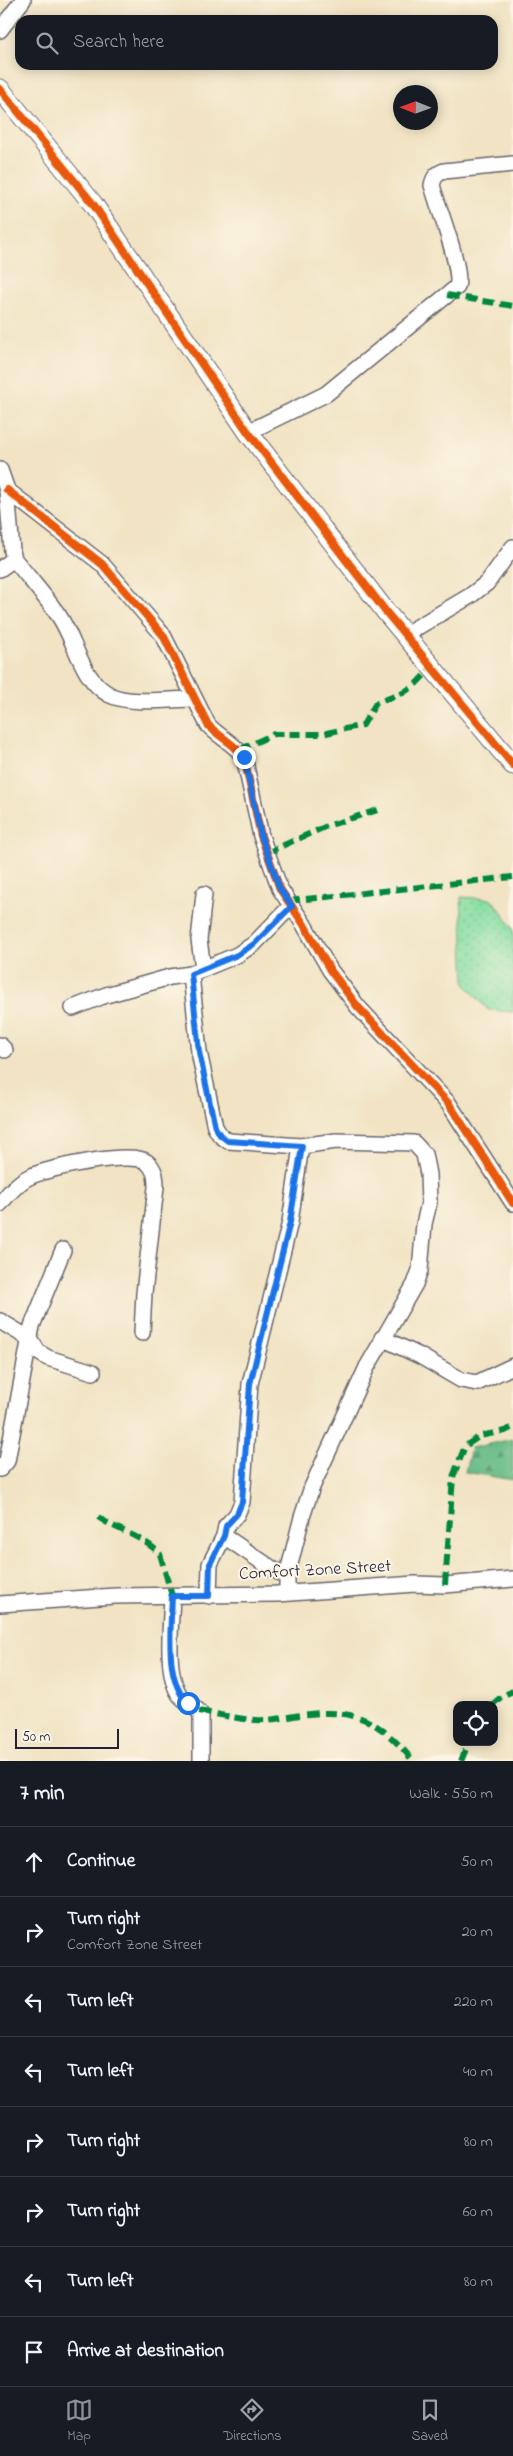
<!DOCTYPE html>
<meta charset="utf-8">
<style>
:root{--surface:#171b24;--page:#242831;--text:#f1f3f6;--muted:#9ea1a6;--line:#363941;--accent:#8c9099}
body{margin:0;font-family:"Indie Flower",sans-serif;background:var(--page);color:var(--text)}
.controls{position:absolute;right:15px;bottom:15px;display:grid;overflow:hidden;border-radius:10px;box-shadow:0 2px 12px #0003}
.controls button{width:45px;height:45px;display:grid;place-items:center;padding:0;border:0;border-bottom:1px solid var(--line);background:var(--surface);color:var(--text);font:25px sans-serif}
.compass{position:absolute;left:393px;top:85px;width:45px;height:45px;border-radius:50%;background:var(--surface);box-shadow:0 2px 12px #0003;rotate:271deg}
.scale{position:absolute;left:15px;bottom:12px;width:104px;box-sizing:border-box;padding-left:5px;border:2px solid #22223b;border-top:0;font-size:14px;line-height:18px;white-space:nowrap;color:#22223b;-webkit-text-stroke:4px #fcf5e5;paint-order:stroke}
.stop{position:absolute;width:15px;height:15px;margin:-11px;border:4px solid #1a73e8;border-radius:50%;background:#fff}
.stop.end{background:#1a73e8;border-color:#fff;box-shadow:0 1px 5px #0008}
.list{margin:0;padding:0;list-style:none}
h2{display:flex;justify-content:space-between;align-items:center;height:65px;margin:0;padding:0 20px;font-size:21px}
h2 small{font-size:16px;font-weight:400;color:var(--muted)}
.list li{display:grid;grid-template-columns:32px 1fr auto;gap:15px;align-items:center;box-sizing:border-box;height:70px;padding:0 20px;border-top:1px solid var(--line)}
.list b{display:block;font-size:19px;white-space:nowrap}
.list p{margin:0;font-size:16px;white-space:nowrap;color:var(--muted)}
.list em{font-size:16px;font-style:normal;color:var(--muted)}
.icon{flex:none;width:28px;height:28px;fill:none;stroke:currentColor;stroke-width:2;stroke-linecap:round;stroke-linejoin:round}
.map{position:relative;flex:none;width:513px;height:1761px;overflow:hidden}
.search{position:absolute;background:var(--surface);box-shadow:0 2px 12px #0003;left:15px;right:15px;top:15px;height:55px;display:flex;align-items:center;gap:12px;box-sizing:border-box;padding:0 18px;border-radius:15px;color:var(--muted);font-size:19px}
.sheet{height:625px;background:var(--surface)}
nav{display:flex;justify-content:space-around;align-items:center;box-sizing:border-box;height:70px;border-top:1px solid var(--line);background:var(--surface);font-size:14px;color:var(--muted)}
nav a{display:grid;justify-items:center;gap:2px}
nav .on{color:var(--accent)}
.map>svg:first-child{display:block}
</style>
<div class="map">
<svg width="513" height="1761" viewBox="0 0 513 1761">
<defs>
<pattern id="grass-dots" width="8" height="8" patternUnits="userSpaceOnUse" patternTransform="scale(1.25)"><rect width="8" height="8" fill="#86dea2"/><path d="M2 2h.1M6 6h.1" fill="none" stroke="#73be8c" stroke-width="1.8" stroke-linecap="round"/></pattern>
<pattern id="forest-firs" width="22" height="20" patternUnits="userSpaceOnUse" patternTransform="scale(1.25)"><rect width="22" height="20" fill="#6cbd88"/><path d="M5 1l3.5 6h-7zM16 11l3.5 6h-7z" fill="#589970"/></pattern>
</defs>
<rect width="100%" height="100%" fill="#fcf5e5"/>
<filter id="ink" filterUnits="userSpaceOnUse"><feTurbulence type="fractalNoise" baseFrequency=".02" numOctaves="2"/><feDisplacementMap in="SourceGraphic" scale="10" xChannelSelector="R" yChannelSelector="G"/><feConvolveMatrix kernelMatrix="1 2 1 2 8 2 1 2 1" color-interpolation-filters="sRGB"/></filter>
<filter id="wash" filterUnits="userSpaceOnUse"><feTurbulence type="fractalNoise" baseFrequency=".0096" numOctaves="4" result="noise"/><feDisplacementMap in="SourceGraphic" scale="20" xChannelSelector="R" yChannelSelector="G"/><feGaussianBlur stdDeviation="1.12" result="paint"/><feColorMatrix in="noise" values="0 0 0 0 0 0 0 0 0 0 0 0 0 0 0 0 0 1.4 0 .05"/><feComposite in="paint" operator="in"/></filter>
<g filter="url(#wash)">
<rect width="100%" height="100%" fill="#f1e3c3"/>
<polygon fill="url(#grass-dots)" stroke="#54806e" points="461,897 490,899 497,905 513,929 513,1012 488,1010 465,984"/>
<polygon fill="url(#forest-firs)" stroke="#477062" points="513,1439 513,1480 465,1472 471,1448"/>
</g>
<g filter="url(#ink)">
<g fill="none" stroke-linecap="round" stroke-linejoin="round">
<g stroke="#6a666b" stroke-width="18">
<g id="minor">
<polyline points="0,30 23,0"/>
<path d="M 248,432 L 326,394 L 457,287 C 463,269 438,208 432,185 C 434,177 436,174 444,171 L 513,164"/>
<path d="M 0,470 L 7,490 L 12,551 L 14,559 C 29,578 45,596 59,616 C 76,641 81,680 110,695 C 128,705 172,699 193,699"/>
<path d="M 7,490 L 102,564 L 163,635 L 208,725 C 219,737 235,744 244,757 L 261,836 L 280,889 L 303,923 L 330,970 L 358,1007 L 449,1104 L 513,1203"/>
<polyline points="0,569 14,559"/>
<polyline points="404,635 470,596 487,583 513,547"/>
<polyline points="203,968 199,940 204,894"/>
<polyline points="191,974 199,1052 215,1127 220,1135 228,1141 301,1146 336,1141 414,1143 424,1154 428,1174 429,1203 424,1224 420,1270 415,1284 367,1367 312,1487 302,1517 287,1576 287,1593"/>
<polyline points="73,1008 106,995 170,977 191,974 237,955 254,944 291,906"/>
<polyline points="0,1045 5,1050"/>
<path d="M 0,1204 C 8,1194 17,1183 29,1177 C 46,1168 132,1150 147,1162 C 155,1169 156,1177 156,1187 L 144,1293 L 142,1333"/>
<polyline points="0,1321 30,1339 38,1352 48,1358 93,1372"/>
<polyline points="382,1338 420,1356 461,1380 477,1383 513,1366"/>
<polyline points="0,1469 7,1461 32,1326 63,1250"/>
<polyline points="224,1536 274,1570 287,1576"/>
<path d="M 172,1596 C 171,1622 165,1672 179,1694 C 185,1703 197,1706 201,1715 L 201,1761"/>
<polyline points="209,1596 210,1564 224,1536 226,1526 237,1514 242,1502 250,1384 290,1222 301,1146"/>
<polyline points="0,1604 115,1596 277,1594 415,1584 445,1585 513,1579"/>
</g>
</g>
<g stroke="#6a666b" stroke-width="21">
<polyline id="tertiary" points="0,89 93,204 248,432 386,612 513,765"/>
</g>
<use href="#minor" stroke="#fff" stroke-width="15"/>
<use href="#tertiary" stroke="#fff" stroke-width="19"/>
<g stroke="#00873e" stroke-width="6" stroke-dasharray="12 6" stroke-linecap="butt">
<polyline points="447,295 513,306"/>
<polyline points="239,750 274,734 322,734 363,725 376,703 403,693 416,684 431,668"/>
<polyline points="266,853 327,826 381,809"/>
<polyline points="288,901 513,877"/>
<path d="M 98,1517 C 118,1531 143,1536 160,1554 L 172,1596"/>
<polyline points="445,1585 453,1477 465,1446 480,1436 505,1431 513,1427"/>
<polyline points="492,1705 502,1696 513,1691"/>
<path d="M 199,1711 C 217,1714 237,1719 255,1720 C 270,1721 287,1717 301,1715 C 355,1708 379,1719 413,1761"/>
<polyline points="461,1761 469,1742"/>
</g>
<g stroke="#fcf5e5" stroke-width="11">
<g id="cycleway">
<polyline points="0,89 93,204 248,432 386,612 513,765"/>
<path d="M 7,490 L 102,564 L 163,635 L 208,725 C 219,737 235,744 244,757 L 261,836 L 280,889 L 303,923 L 330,970 L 358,1007 L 449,1104 L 513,1203"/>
</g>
</g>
<use href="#cycleway" stroke="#e8590c" stroke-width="8"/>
</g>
</g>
<g fill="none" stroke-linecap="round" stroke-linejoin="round" filter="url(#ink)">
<path stroke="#1a73e8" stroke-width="6" d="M 188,1703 C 164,1680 171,1627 172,1596 L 209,1596 L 210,1564 L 224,1536 L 226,1526 L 237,1514 L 242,1502 L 250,1384 L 290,1222 L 302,1146 L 228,1141 L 220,1135 L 215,1127 L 199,1052 L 191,974 L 237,955 L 254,944 L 292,906 L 280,889 L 261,836 L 244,757"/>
</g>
<g text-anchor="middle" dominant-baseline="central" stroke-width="4" stroke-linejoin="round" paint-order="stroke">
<g font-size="18" fill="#22223b" stroke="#fcf5e5">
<text transform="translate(315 1571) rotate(-3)">Comfort Zone Street</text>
</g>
</g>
</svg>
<div class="controls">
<button><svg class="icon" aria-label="locate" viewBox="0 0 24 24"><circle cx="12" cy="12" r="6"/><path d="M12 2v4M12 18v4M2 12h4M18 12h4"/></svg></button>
</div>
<svg class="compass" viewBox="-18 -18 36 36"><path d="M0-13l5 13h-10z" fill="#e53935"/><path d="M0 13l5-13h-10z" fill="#9ea1a6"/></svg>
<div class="scale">50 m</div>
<div class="stop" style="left:188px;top:1703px"></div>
<div class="stop end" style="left:244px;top:757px"></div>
<div class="search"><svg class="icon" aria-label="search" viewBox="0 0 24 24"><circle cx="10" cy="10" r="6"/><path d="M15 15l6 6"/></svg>Search here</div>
</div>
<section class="sheet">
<h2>7 min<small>Walk · 550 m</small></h2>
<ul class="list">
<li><svg class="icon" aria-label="ahead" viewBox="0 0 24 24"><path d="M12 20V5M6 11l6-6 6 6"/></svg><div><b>Continue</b></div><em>50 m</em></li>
<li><svg class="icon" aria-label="right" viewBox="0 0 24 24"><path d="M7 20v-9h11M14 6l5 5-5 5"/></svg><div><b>Turn right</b><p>Comfort Zone Street</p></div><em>20 m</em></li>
<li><svg class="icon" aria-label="left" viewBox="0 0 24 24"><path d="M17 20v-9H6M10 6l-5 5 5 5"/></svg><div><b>Turn left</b></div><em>220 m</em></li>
<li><svg class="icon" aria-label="left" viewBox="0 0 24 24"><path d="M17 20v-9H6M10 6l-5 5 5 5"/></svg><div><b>Turn left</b></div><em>40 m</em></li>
<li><svg class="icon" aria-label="right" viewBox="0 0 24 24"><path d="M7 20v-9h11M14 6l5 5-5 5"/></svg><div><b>Turn right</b></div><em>80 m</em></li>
<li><svg class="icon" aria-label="right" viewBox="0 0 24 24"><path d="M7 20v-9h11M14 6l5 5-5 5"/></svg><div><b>Turn right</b></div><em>60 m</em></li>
<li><svg class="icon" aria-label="left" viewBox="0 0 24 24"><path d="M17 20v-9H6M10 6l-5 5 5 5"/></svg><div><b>Turn left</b></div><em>80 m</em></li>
<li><svg class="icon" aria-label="arrive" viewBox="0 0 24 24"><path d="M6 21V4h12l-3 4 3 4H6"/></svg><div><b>Arrive at destination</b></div></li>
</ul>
</section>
<nav>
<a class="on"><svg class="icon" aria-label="map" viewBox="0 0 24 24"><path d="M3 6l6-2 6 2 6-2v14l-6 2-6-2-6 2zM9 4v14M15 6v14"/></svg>Map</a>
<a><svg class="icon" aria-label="directions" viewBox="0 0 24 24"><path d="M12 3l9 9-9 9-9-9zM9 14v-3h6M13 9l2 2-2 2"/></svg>Directions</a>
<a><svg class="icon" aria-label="saved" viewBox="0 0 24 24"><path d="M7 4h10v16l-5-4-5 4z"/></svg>Saved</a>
</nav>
